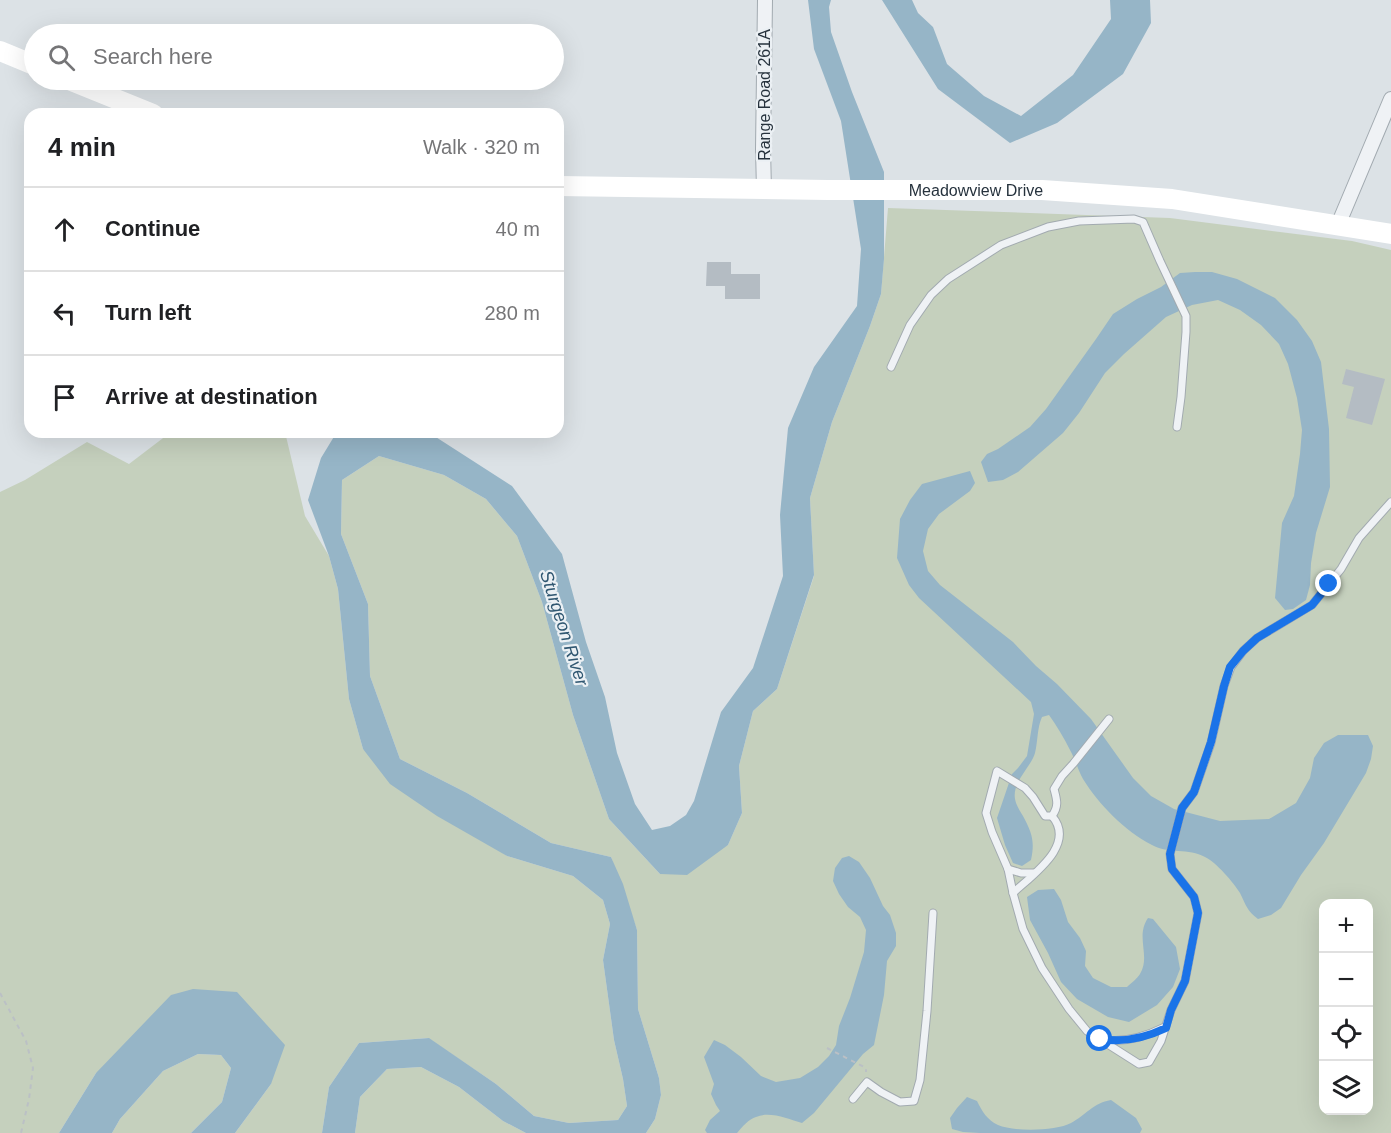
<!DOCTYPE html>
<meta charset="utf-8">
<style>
:root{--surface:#fff;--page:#f6f6f6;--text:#202124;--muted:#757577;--line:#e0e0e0}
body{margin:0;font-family:Arial,sans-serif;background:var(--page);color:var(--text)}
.controls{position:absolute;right:18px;bottom:18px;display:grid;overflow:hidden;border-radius:12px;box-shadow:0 6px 24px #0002}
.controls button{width:54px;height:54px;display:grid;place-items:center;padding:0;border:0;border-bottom:2px solid var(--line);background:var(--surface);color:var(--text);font:30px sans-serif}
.stop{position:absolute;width:18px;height:18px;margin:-14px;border:4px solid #1a73e8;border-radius:50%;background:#fff}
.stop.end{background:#1a73e8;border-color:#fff;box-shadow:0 2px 6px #0008}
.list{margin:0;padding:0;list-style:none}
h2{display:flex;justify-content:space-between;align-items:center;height:78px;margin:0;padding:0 24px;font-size:26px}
h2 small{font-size:20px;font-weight:400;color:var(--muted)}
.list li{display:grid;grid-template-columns:39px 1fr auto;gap:18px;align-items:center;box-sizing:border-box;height:84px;padding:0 24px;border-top:2px solid var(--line)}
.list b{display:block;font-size:22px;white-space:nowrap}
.list em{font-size:20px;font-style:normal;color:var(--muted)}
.icon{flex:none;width:33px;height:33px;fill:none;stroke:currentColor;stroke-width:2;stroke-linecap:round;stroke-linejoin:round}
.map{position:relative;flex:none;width:1391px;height:1133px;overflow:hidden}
.search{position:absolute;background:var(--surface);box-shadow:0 6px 24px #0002;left:24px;top:24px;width:540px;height:66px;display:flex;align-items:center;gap:15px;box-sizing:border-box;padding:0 21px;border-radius:33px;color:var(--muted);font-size:22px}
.panel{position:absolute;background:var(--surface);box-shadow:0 6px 24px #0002;left:24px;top:108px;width:540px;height:330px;border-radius:18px}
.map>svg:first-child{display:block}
</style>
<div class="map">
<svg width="1391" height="1133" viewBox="0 0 1391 1133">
<rect width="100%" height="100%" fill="#dce2e6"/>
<g fill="#c5d0bd" fill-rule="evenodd">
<path d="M 888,208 L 1170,218 L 1352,241 L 1391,250 L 1391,1133 L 646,1133 L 655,1119 L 661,1095 L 659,1078 L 638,1009 L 637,930 L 611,857 L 551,843 L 467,793 L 400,759 L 370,676 L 368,604 L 341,534 L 342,480 L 379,456 L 444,475 L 486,499 L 517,536 L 542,602 L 573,715 L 609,819 L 660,874 L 728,845 L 742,813 L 739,766 L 753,711 L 777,689 L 814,576 L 810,498 L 832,422 L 870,326 L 881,294 ZM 1324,904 L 1368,904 L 1368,1110 L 1324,1110 Z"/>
<polygon points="171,432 285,432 305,516 329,556 338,589 349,699 363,749 507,856 573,876 603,900 610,924 603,960 614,1040 623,1079 627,1106 618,1120 569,1123 534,1116 496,1084 428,1038 359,1043 329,1087 322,1133 235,1133 271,1084 237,993 96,1073 59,1133 0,1133 0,492 25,480 87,442 129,464"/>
<polygon points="198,1054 221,1055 231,1068 222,1102 191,1133 112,1133 120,1119 163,1071"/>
<polygon points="421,1067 459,1087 503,1121 526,1133 355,1133 360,1097 387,1069"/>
</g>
<g fill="#96b5c7">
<polygon points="808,0 831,0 829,7 831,32 852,92 884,172 884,259 881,294 870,326 832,422 810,498 814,575 777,689 753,711 739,766 742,813 728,845 687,875 660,874 609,819 573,715 542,602 517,536 486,499 444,475 379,456 342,480 341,534 368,604 370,676 400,759 467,793 551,843 611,857 623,884 637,930 638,1009 659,1078 661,1095 655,1119 646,1133 526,1133 503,1121 459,1087 421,1067 387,1069 360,1097 355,1133 322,1133 329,1087 359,1043 429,1038 496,1084 534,1116 569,1123 618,1120 627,1106 623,1079 614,1040 603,960 610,924 603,900 573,876 507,856 437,816 390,784 363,749 349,699 338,589 329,556 308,500 321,458 335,435 341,432 428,432 512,486 562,554 586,642 605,697 617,753 635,804 652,830 670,826 686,815 694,801 721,712 753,668 783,576 780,515 788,428 814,367 857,306 861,249 841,121 814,49"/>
<polygon points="882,0 912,0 918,13 933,27 947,64 984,96 1021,116 1073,75 1111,19 1110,0 1150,0 1151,23 1123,74 1057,123 1010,143 938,89"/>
<polygon points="1195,272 1212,272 1237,279 1275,298 1297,320 1312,341 1321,362 1329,429 1330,487 1316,533 1311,563 1310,585 1306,600 1293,609 1285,610 1275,598 1282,523 1294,496 1300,454 1302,430 1297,398 1288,364 1279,344 1261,325 1240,310 1218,300 1192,305 1166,317 1124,354 1105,373 1079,413 1063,433 1018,472 1003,480 988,482 981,462 987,454 998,449 1030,427 1046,409 1096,339 1113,314 1137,299 1161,287 1180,273"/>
<path d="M 970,471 L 975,483 L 970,491 L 939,514 L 928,529 L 923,551 L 928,571 L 940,585 L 1013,642 L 1036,666 L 1057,684 L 1091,719 L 1133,778 L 1151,796 L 1174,809 L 1220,821 L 1269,819 L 1296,803 L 1310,778 L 1314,758 L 1324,743 L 1338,735 L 1368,735 L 1373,746 L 1371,759 L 1366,773 L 1324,843 L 1301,875 L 1281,908 L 1271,915 L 1258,919 C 1247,911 1246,905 1240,893 C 1233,882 1217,863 1205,857 C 1189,848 1168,854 1152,845 C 1125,831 1099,805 1083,779 C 1078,770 1075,759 1070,750 C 1064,738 1057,726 1049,715 L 1042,717 C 1037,728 1038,741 1035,753 C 1031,767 1012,782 1015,799 C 1016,805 1020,811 1023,816 C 1032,833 1035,841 1031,860 L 1022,866 L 1013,863 L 1005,845 L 997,818 L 1012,774 L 1018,768 L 1027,756 L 1034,714 L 1031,702 L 919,598 L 909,585 L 897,558 L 900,519 L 910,500 L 922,484 Z"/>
<path d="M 849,856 L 859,862 L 870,878 L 883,906 L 890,915 L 896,933 L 896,946 L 887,961 L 884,995 L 874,1045 L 863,1054 L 814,1113 L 802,1123 C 788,1119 770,1111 756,1117 C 749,1119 742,1127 737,1133 L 707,1133 L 705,1130 L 710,1120 L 720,1111 L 716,1105 L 711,1094 L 714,1084 L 704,1057 L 714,1040 L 725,1045 L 741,1057 L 761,1076 L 776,1082 L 800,1078 L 818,1067 L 829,1056 L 836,1045 L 839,1026 L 850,998 L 864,952 L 866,930 L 860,917 L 848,907 L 839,894 L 833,881 L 835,868 L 842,858 Z"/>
<path d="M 1054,889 L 1061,900 L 1068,922 L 1080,938 L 1086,951 L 1085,966 L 1093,978 L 1111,987 L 1127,987 C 1131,983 1137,979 1140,974 C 1151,956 1135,937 1148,918 L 1153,919 L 1176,947 L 1180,969 L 1173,987 L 1157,1005 L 1129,1022 L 1108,1017 L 1077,999 L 1061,982 L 1048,953 L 1030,920 L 1027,897 L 1038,890 Z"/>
<polygon points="193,989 237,992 285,1045 271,1084 235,1133 191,1133 222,1102 231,1068 221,1055 198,1054 163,1071 120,1119 112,1133 59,1133 96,1073 171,995"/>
<path d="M 967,1097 L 977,1101 C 982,1111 987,1120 998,1125 C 1014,1132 1056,1131 1071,1123 C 1086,1115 1093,1103 1111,1100 L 1136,1118 L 1142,1129 L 1140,1133 L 980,1133 L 963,1132 L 952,1129 L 950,1118 L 957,1108 Z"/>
</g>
<g fill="#b4bcc3">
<polygon points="707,262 731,262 731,274 760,274 760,299 725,299 725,286 706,286"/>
<polygon points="1346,369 1385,379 1372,425 1346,418 1354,387 1342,384"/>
</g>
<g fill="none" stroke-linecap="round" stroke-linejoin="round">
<g stroke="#a2aab0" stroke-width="9">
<g id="lane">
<polyline points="891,367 910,325 931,295 948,279 1001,245 1048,227 1079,221 1134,219 1143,222 1160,261 1186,316 1186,332 1181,397 1177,427"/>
<path d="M 1109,719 L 1073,764 L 1062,776 L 1054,789 C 1057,800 1059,806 1052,816 L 1045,816 L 1033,797 L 1025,788 L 997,771 L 986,813 L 992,832 L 1008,869 L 1013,893 L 1023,929 L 1042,968 L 1069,1009 L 1087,1031 L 1139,1064 L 1149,1062 L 1161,1041 L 1171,1010 L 1185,981 L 1198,913 L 1194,897 L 1172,869 L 1170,854 L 1182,808 L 1194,792 L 1211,743 L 1224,686 L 1231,667 L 1243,651 L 1257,638 L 1312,605 L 1341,569 L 1359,538 L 1391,502"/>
<polyline points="1008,869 1021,873 1034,873"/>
<path d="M 1013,893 C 1032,875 1077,845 1052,816"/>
<path d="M 1101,1040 C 1124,1043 1145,1037 1165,1027"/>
<polyline points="853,1099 867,1082 881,1092 900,1102 914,1101 920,1080 927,1011 933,913"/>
</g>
</g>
<g stroke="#a2aab0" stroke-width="16">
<g id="street">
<polyline points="764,190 763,149 765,0"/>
<polyline points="1338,225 1391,99"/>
</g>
</g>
<g stroke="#bbc0c5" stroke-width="2" stroke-dasharray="4.5 4.5" stroke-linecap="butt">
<polyline points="0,993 26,1041 33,1068 29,1099 21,1133"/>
<polyline points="827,1048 866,1068 866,1072"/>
</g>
<use href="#lane" stroke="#eff2f5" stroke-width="7"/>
<use href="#street" stroke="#eff2f5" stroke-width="14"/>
<g stroke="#fff" stroke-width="20">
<polyline points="0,51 34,65"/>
<polyline points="69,80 153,114"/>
<path id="s1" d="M 558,186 L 828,190 L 1042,190 L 1172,199 L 1391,234"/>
</g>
</g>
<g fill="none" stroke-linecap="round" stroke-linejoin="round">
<path stroke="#1a73e8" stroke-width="8" d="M 1100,1039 C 1123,1043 1145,1038 1166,1028 L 1171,1010 L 1185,981 L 1198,913 L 1194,897 L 1172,869 L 1170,854 L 1182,808 L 1194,792 L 1211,742 L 1224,686 L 1230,667 L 1243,651 L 1257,638 L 1312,605 L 1329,584"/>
</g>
<g text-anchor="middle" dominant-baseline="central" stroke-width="4.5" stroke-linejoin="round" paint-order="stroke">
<g font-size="16" fill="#26323d" stroke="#ebf0f4">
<text transform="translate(764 95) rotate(-90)">Range Road 261A</text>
<text stroke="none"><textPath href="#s1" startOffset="418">Meadowview Drive</textPath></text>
</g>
<g font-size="18" font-style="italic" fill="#305771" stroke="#ebf0f4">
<text transform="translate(564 628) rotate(72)">Sturgeon River</text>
</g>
</g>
</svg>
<div class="controls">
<button>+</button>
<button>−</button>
<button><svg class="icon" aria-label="locate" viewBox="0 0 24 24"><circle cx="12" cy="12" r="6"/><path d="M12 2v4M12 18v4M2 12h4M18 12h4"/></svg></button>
<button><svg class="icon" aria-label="layers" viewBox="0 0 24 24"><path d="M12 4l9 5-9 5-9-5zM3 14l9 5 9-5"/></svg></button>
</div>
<div class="stop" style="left:1100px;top:1039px"></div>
<div class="stop end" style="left:1329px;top:584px"></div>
<div class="search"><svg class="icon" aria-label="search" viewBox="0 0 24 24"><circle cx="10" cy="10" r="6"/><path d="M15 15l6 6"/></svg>Search here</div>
<section class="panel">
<h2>4 min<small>Walk · 320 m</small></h2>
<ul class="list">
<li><svg class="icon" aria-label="ahead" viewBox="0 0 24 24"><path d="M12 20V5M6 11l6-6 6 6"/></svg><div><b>Continue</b></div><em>40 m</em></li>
<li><svg class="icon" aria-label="left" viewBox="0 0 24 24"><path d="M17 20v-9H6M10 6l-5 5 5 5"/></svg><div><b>Turn left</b></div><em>280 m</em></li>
<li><svg class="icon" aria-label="arrive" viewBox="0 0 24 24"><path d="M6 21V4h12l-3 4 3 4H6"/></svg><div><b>Arrive at destination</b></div></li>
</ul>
</section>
</div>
